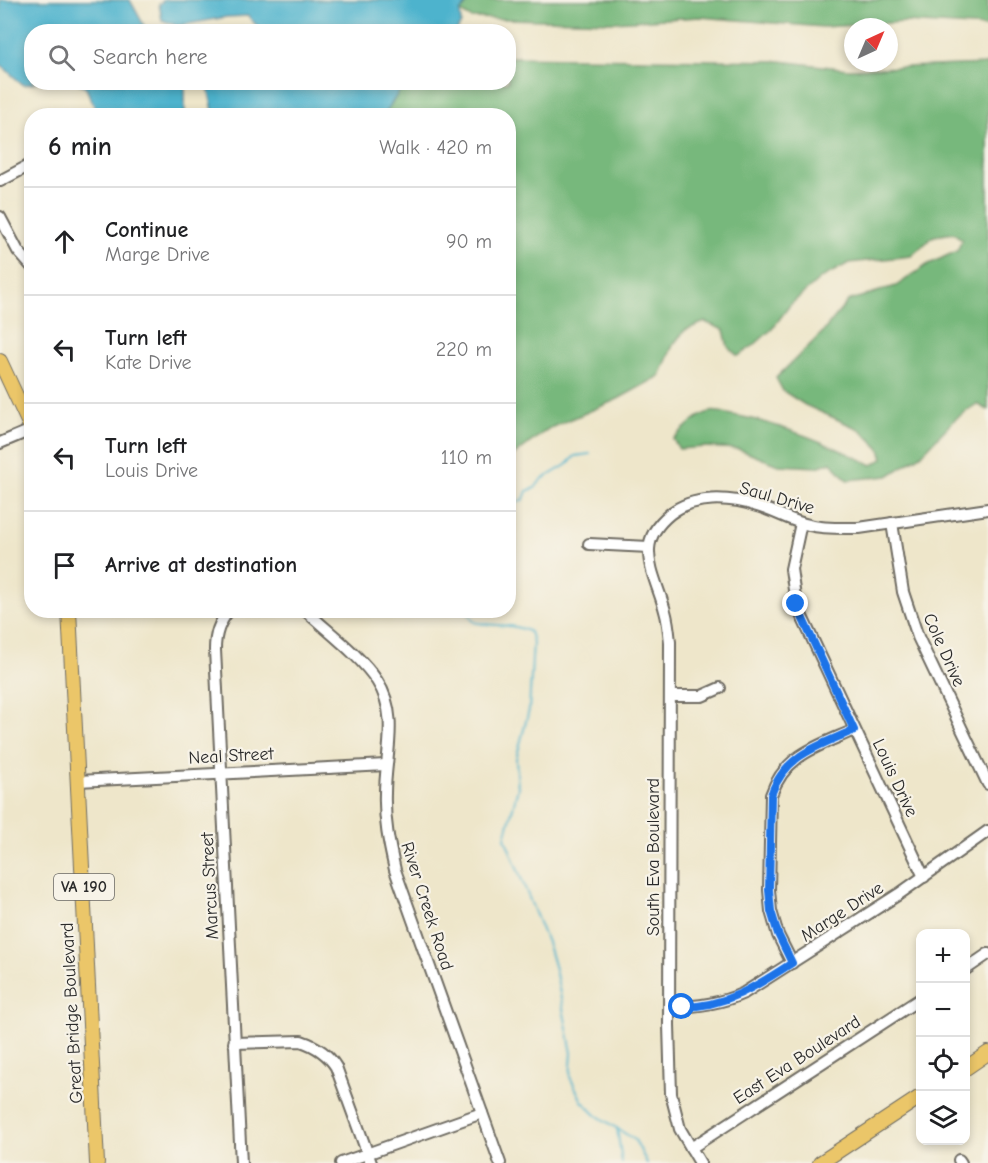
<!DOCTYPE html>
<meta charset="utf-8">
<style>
:root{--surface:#fff;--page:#f2f2f2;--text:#202124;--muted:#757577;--line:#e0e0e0}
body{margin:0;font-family:"Comic Neue",sans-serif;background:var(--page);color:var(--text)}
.controls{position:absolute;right:18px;bottom:18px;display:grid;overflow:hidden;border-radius:12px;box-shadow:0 3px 9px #0003}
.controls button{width:54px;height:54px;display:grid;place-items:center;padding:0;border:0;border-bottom:2px solid var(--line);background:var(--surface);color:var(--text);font:30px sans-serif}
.compass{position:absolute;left:844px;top:18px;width:54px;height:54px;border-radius:50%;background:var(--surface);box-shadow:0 3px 9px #0003;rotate:44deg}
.stop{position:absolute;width:18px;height:18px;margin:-14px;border:4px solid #1a73e8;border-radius:50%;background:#fff}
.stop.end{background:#1a73e8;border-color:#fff;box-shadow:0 2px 6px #0008}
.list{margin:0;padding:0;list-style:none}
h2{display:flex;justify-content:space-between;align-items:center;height:78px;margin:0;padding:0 24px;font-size:26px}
h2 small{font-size:20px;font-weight:400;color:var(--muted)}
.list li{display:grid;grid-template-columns:39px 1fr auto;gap:18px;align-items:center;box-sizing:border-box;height:108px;padding:0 24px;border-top:2px solid var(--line)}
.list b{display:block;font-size:22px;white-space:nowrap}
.list p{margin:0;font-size:20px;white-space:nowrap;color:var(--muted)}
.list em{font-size:20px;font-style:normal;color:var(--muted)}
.icon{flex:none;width:33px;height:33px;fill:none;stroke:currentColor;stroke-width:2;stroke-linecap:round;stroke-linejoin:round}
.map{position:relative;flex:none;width:988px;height:1163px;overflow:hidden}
.search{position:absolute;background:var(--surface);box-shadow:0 3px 9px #0003;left:24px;top:24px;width:492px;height:66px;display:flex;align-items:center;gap:15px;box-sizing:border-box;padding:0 21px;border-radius:24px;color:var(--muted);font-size:22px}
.panel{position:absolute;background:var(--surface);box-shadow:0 3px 9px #0003;left:24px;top:108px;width:492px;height:510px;border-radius:24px}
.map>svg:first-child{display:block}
</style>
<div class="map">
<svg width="988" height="1163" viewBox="0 0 988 1163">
<rect width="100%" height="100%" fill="#f7f3e8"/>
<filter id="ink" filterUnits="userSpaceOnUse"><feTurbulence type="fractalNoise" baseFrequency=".0167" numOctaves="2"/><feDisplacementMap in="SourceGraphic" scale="12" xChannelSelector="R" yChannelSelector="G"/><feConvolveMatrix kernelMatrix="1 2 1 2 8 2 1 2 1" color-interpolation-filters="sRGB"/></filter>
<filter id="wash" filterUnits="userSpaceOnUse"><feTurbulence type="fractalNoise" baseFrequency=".008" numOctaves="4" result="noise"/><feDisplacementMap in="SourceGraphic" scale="24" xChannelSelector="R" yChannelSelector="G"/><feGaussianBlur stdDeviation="1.35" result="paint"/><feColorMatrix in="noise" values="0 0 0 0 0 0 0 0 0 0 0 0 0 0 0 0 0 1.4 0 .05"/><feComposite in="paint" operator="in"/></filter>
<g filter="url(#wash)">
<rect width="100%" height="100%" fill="#eee6ca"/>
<g fill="#77b87b" stroke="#517253" stroke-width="1.5">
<polygon points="470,0 988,0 988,27 905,22 823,27 700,17 613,22 471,18 460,12"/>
<path d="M 509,57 L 780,61 L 848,69 L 988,64 L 988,410 L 977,404 L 954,420 L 921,455 L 888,476 L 847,480 L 831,462 L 817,467 L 778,465 L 738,449 L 705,447 L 679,449 L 673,439 C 684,429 695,416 710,412 C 716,410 726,414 733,415 C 782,424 828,443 872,465 L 883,459 L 880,449 L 861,430 L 805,405 L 783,391 L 776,378 L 822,333 L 848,301 L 896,286 L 927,265 L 957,251 L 962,240 L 954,233 L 934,236 L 911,256 L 849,263 L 821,278 L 790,305 L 772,329 L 753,346 L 738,356 L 728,347 L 724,330 L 705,322 L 685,330 L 673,345 L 660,376 L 618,399 L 548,429 L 509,459 L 508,377 L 513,369 L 508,364 L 508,116 L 383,116 L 405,83 L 508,82 Z"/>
</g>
<g fill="#4eb3cd" stroke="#3c6f7c" stroke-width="1.5">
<polygon points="0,0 130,0 147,31 32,32 32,82 37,83 23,85 0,64"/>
<polygon points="164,0 470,0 460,12 461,23 456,32 258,31 258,27 248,16 227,17 177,26 162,20 159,4"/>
<polygon points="78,83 185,83 185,115 98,115 86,88"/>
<polygon points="207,83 207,82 405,83 383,116 214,115"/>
</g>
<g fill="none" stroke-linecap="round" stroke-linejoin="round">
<g stroke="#4eb3cd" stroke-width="2">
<polyline points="508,503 516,503 524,499 527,491 535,488 541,480 566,465 575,456 590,454"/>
<path d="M 466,610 L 474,622 C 493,627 513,623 530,632 L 533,642 L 529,710 L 516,759 L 518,788 L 505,838 L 548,945 L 555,969 L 572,1053 L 570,1077 L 582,1101 L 596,1115 L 635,1140 L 647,1163"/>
<polyline points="617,1128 622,1163"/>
</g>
</g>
</g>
<g filter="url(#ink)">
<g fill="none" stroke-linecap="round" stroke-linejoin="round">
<g stroke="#6f6c63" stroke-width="14">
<g id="minor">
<polyline points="0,181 32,164"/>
<polyline points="0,217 18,251 32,267"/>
<polyline points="0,443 31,430"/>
<polyline points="801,523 791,569 796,604 924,877"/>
<polyline points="892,523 903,592 918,637 988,784"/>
<polyline points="589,544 649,547"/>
<path d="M 229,610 C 219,623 215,634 215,650 L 241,1163"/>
<path d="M 305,610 C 327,631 361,656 377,681 C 400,716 385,755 385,793 C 384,820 389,844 395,870 L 500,1163"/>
<polyline points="670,696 702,696 720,688"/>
<polyline points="78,781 386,765"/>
<path d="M 792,963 L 778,935 L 771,911 L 769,890 L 771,795 C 785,754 819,746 854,730"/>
<polyline points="966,969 988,954"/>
<path d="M 670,1007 C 696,1007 720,1004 744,993 L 899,894 L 988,831"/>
<path d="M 234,1043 L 301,1041 C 316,1046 328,1054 336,1067 L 371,1163"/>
<polyline points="691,1148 920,999"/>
<polyline points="959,1160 961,1163"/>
<polyline points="341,1163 482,1113"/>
<path d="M 700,1163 L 680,1129 L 671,1094 L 669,1025 L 670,642 C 669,632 668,621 665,611 C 660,591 648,569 649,549 C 650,534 659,523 670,514 C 693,495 730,497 757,506 C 775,511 790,521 809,525 C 825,529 842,528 859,528 L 988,509"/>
</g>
</g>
<g stroke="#6f6c63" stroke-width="16">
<g id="major">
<polyline points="0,361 32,430"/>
<polyline points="69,610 97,1163"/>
<polyline points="966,1068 988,1053"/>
<polyline points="820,1163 920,1097"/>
</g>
</g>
<use href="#minor" stroke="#fff" stroke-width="10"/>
<use href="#major" stroke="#ebc669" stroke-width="14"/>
</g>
</g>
<g fill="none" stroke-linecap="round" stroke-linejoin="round" filter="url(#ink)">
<path stroke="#1a73e8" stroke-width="8" d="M 682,1007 C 725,1007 757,986 792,963 L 778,934 L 771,911 L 769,890 L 771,795 C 785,754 819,746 854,730 L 796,604"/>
</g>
<g text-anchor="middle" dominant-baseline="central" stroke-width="4.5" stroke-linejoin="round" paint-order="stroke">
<rect fill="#f7f3e8" stroke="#686764" stroke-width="1.5" x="54" y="874" width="60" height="26" rx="4.5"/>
<g font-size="16" font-weight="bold" fill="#2b2b2b">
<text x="84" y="887">VA 190</text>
</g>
<g font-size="18" fill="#2b2b2b" stroke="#f7f3e8">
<text transform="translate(777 498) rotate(16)">Saul Drive</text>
<text transform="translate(944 650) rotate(66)">Cole Drive</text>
<text transform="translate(231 756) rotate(-3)">Neal Street</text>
<text transform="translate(895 778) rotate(65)">Louis Drive</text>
<text transform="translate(653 857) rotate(-90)">South Eva Boulevard</text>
<text transform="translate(210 886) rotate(-93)">Marcus Street</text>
<text transform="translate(427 906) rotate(72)">River Creek Road</text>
<text transform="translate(842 912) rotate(-33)">Marge Drive</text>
<text transform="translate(72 1013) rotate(-93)">Great Bridge Boulevard</text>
<text transform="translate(797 1060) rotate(-33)">East Eva Boulevard</text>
</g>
</g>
</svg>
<div class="controls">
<button>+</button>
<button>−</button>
<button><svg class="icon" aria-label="locate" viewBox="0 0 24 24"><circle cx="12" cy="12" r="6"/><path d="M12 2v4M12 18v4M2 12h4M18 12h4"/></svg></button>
<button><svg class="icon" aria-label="layers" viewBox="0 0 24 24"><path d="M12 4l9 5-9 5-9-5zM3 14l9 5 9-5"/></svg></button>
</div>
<svg class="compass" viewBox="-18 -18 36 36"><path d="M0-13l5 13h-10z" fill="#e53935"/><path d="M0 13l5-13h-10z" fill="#757577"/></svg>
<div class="stop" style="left:682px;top:1007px"></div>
<div class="stop end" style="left:796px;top:604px"></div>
<div class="search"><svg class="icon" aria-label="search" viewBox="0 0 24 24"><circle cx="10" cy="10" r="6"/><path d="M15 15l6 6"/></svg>Search here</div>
<section class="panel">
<h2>6 min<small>Walk · 420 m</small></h2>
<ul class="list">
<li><svg class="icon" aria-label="ahead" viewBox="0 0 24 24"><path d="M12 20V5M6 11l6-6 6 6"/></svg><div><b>Continue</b><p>Marge Drive</p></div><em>90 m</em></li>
<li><svg class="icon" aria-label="left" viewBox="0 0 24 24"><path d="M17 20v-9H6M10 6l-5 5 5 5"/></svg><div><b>Turn left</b><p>Kate Drive</p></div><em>220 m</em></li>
<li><svg class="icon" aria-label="left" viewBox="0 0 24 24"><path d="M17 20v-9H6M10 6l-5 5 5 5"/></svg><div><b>Turn left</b><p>Louis Drive</p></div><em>110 m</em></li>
<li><svg class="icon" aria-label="arrive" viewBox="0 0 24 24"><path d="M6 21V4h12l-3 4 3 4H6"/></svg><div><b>Arrive at destination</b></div></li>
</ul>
</section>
</div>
